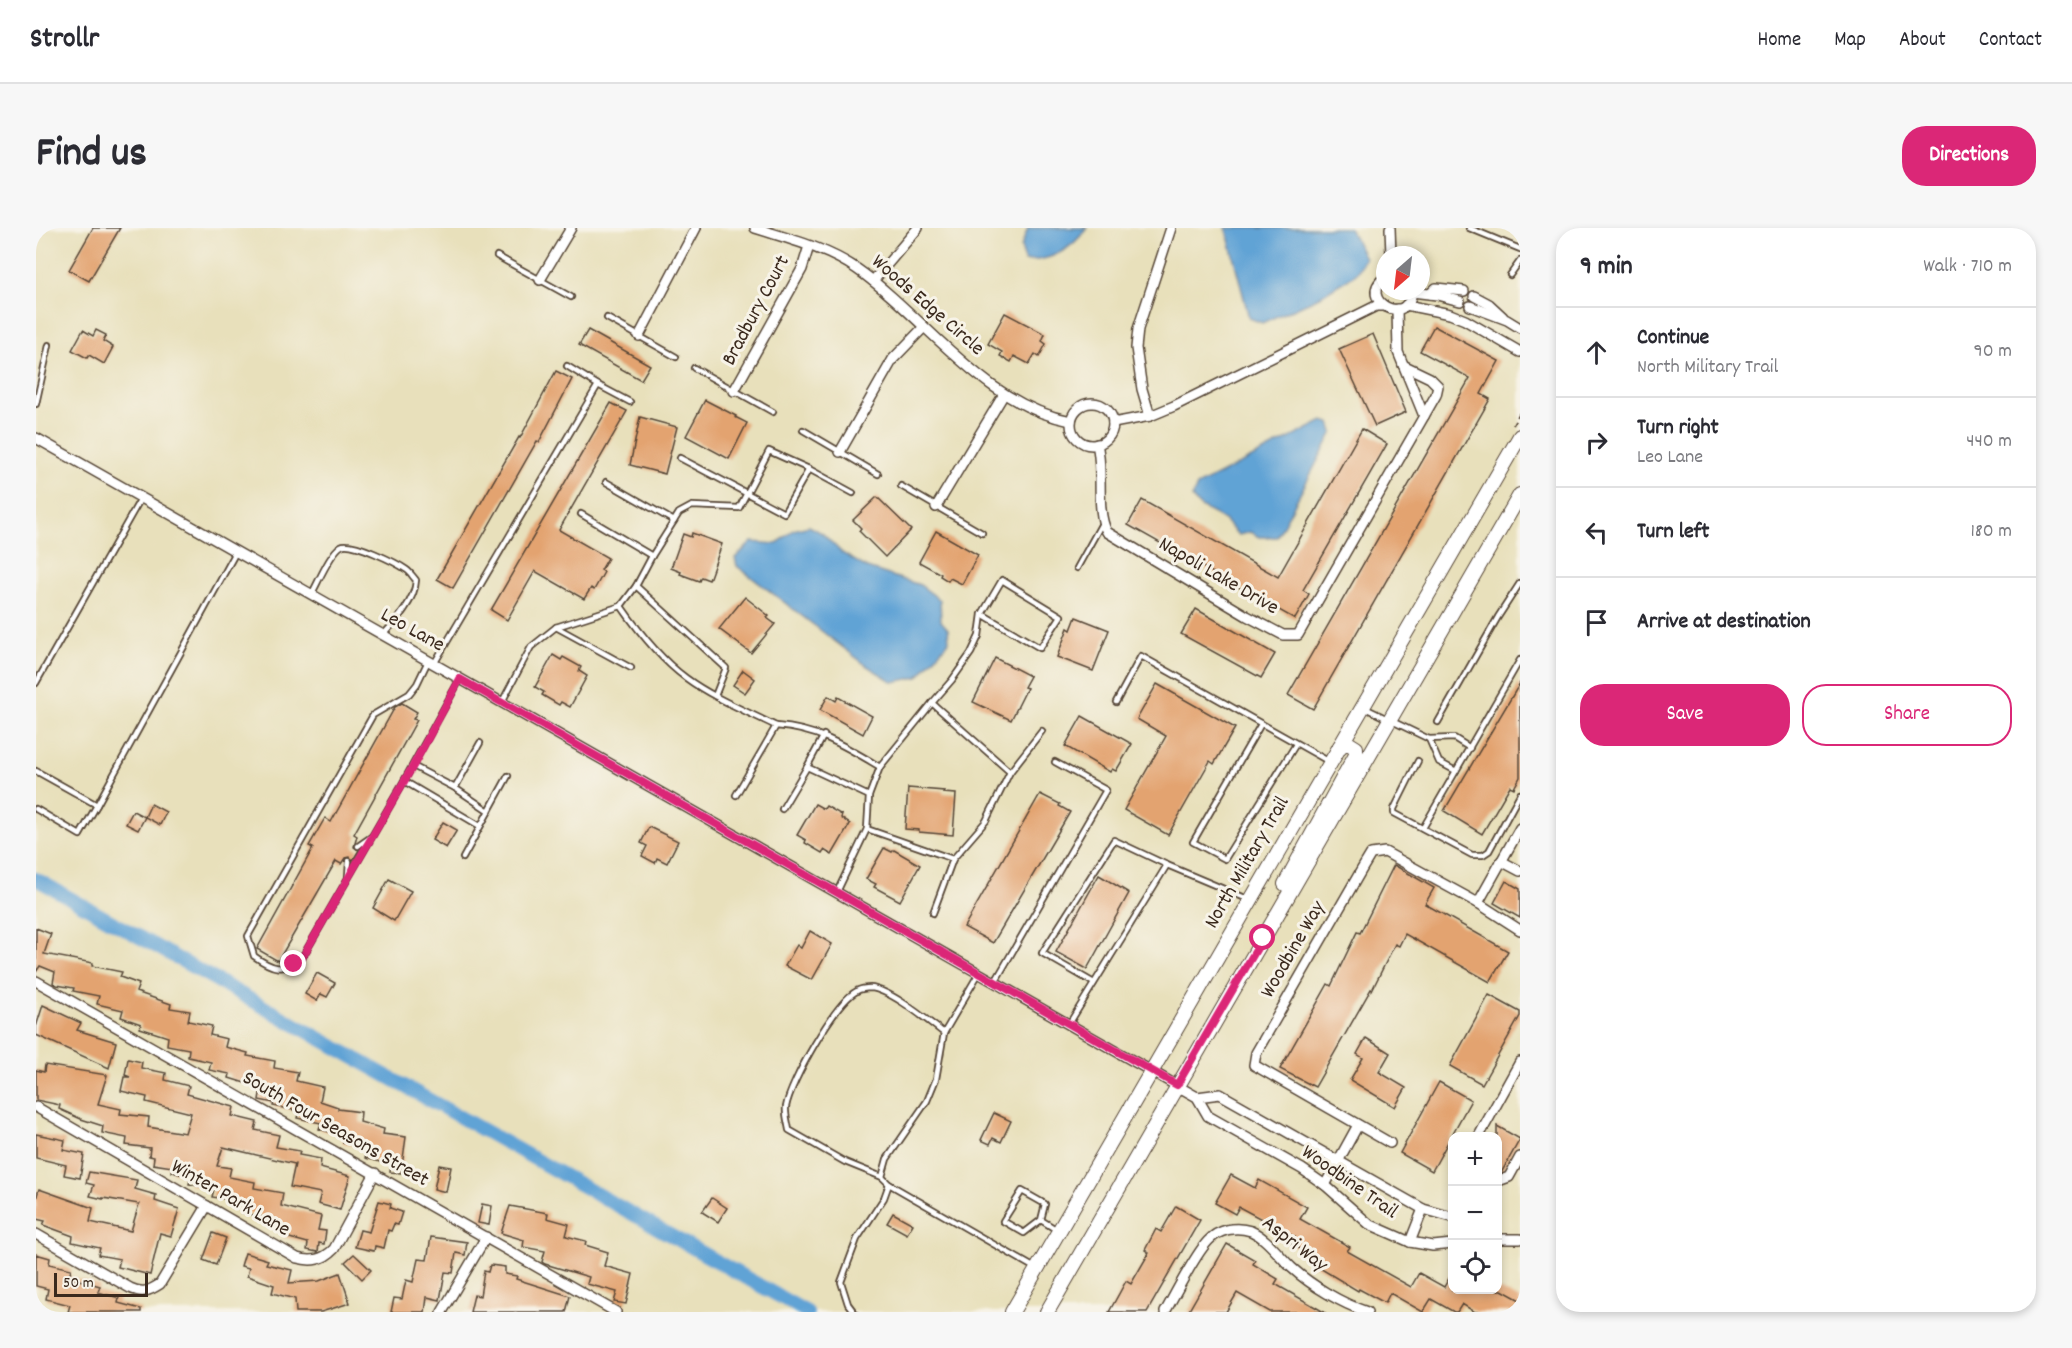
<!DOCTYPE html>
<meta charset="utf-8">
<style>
:root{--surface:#fff;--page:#f7f7f7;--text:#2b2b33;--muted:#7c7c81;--line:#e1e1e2;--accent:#db2777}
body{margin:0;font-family:Dekko,sans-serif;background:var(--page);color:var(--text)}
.controls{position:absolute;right:18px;bottom:18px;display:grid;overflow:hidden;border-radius:12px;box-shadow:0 3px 9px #0003}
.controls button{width:54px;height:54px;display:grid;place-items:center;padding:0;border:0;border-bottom:2px solid var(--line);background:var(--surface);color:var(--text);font:30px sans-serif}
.compass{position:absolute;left:1340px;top:18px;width:54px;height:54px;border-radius:50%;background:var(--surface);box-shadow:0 3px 9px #0003;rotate:208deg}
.scale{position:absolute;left:18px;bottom:15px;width:94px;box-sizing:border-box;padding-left:6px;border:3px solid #3b2a1e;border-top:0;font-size:16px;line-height:21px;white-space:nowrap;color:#3b2a1e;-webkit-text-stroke:4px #f7f3e8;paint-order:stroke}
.stop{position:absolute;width:18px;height:18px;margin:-14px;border:4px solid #db2777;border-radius:50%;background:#fff}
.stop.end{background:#db2777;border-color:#fff;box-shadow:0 2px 6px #0008}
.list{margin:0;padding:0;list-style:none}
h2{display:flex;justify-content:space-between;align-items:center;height:78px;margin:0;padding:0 24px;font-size:26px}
h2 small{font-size:20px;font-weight:400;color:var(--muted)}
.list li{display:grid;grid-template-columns:39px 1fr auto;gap:18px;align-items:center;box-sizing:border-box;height:90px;padding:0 24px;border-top:2px solid var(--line)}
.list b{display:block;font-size:22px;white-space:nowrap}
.list p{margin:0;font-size:20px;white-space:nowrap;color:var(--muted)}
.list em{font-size:20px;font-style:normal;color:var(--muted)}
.actions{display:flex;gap:12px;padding:18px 24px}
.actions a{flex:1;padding:14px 0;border:2px solid var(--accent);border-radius:24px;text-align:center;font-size:21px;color:var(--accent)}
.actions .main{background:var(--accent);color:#fff}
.icon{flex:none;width:33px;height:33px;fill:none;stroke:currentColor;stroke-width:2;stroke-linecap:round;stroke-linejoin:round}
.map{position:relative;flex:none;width:1484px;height:1084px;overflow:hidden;border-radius:24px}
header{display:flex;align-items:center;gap:36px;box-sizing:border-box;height:84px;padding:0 30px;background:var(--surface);border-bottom:2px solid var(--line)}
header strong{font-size:28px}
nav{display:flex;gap:33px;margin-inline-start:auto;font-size:21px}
.intro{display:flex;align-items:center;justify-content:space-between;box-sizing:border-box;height:144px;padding:0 36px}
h1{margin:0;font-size:42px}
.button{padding:15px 27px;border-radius:24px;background:var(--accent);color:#fff;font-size:21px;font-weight:700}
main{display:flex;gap:36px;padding:0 36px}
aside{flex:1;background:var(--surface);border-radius:24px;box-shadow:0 3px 9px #0003}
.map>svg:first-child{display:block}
</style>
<header>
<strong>Strollr</strong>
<nav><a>Home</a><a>Map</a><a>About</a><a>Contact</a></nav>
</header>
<div class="intro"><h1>Find us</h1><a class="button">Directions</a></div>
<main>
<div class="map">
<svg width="1484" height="1084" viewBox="0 0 1484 1084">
<rect width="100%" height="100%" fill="#f7f3e8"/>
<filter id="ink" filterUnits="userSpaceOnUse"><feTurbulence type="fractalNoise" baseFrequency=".0167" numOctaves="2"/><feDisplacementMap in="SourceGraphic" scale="12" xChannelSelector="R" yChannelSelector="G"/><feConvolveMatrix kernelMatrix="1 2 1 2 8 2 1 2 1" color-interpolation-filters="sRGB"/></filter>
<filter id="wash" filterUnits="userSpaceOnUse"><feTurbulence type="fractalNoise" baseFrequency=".008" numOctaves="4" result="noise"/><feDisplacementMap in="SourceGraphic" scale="24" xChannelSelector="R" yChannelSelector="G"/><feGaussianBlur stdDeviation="1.35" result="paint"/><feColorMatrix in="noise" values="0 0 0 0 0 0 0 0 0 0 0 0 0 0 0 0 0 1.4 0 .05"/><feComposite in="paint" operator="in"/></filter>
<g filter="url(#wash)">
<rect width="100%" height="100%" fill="#e8e0bb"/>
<g fill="#61a3d5" stroke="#4e667a" stroke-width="1.5">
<path d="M 992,0 L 1051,0 C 1036,21 1015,33 989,33 L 985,19 Z"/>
<polygon points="1190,0 1313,0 1329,30 1320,46 1279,71 1226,95 1213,90"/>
<path d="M 1287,193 L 1294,195 L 1297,204 L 1241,309 L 1223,309 L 1214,304 L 1203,307 C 1197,303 1194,298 1189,293 C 1178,284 1164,282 1156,270 L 1161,258 Z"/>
<polygon points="773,298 786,305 806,325 831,340 884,357 904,372 905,393 912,401 913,413 882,449 857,454 831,438 701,338 699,330 716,314 741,316 757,302"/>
</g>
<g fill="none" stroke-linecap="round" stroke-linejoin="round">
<polyline stroke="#61a3d5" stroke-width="14" points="0,651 771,1084"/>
</g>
<g id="blocks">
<g fill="#e3a36f">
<polygon points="57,0 84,0 53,53 33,42"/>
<polygon points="969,85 1009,106 1006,113 1010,116 1003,129 999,126 993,136 978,128 975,134 964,128 966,124 952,116"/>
<polygon points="1398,98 1463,133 1445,166 1454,171 1277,481 1252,467 1434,150 1384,123"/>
<polygon points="47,102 57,108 60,102 70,107 67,113 77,119 68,136 53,127 51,130 36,122"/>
<polygon points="552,102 614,137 605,152 543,117"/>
<polygon points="1337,106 1370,184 1339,198 1303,121"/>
<polygon points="520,143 536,151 503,214 501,213 417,360 401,351 483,209 484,210"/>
<polygon points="669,172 700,188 699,189 711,195 693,231 650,208"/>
<polygon points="575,175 591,183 523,302 572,330 565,342 568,344 558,362 555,360 548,371 499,343 471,392 455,382"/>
<polygon points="604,189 641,199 629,246 594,237"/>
<polygon points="1326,201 1351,216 1267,362 1273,366 1259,391 1092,297 1106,272 1242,349"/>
<polygon points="841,269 875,302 849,329 823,303 825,300 817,292"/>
<polygon points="900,303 942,327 926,356 914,350 912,353 904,348 905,346 883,334"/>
<polygon points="656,305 686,316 673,352 665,349 663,353 644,346 645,344 635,340 647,306 655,309"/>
<polygon points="709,369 733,388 731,390 739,396 715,425 683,401"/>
<polygon points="1160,381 1239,426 1225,450 1145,406"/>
<polygon points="1040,389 1073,402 1057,443 1021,429 1032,400 1035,402"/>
<polygon points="517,427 525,432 527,429 545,439 543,443 551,448 534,479 525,474 523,477 506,467 508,464 499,459"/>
<polygon points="959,430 994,448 988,459 991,460 975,492 937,474"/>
<polygon points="707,442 719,451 709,465 697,457"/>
<polygon points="1484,455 1484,549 1478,560 1474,558 1446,606 1408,583"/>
<polygon points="1121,456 1199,500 1178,536 1174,533 1132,607 1088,582 1130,508 1101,491"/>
<polygon points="792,468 800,473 802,469 836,488 827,506 784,482"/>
<polygon points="366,475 381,484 377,491 381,492 318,606 321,608 318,619 323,622 317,632 313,629 309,630 305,636 300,633 242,733 221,721 277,620 273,618 289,590 295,594 359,479"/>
<polygon points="1046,488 1096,516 1080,543 1076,541 1074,544 1029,518"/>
<polygon points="872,560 908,563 907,565 920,566 917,607 883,604 883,602 869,601"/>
<polygon points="1004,566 1024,576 1023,578 1034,584 957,715 928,699"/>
<polygon points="115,576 130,584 124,597 109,589"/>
<polygon points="779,576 788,581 790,578 806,587 805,590 814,596 796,627 788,622 786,625 769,615 770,612 761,607"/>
<polygon points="97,583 109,589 102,602 90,596"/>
<polygon points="407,594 421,602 410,620 396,612"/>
<polygon points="613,599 642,613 631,635 621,630 619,635 606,628 611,618 605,615"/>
<polygon points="848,620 856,624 858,622 884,637 864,673 838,659 840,656 830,651"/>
<polygon points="1358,637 1398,660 1389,676 1472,723 1454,754 1369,706 1363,718 1359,716 1336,762 1335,761 1279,859 1244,841 1292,756 1295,758 1321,704 1324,705"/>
<polygon points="1063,647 1093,665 1051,741 1020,724"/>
<polygon points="353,651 375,663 358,693 337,680"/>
<polygon points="1470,653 1484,661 1484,690 1458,675"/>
<polygon points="0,700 15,706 8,726 57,735 56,738 86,744 84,749 103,756 100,764 135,776 134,780 154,783 152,793 176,798 174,807 191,811 189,819 212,825 211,828 239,833 238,840 262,844 260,853 287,859 284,873 302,879 302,881 325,884 324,894 348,901 347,906 370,909 365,945 354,944 355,937 329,930 332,918 307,915 308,908 283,901 285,895 261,890 263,883 237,878 238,875 223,872 225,860 193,850 194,846 173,842 175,834 152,829 153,821 131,817 132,809 104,800 105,796 85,789 87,782 61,776 63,768 37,763 38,760 21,757 17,755 19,744 4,738 0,744"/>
<polygon points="774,703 796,716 776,752 749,738 761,717 765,720"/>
<polygon points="281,745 299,755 291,769 285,766 281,773 269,766"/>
<polygon points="1453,767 1484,784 1484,788 1446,856 1414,838"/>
<polygon points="7,777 45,795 41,802 80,814 73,840 0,807 0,799"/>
<polygon points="1330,810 1354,825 1343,844 1370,860 1359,879 1314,852 1327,830 1321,826"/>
<polygon points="92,831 106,834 105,840 130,845 129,852 153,858 151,866 198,879 196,888 221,894 219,902 243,907 240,919 264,923 263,927 285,931 284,940 314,948 304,982 282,976 285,965 254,959 259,936 187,919 181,938 195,940 193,949 219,954 218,960 247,965 245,978 285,988 282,1002 290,1003 288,1016 283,1015 282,1024 271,1022 272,1015 246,1008 248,1000 227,996 228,989 206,985 208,974 176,969 178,961 153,956 155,949 136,944 137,939 117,936 118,929 113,928 114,920 90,917 91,910 66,905 67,898 45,891 23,881 24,877 0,872 0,842 8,844 9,837 71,847 62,876 85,881 84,886 113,889 112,899 149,905 155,885 110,874 111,869 85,863 88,849 94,849 89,847"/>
<polygon points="1403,854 1435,872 1396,943 1364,925"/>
<polygon points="958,885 975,893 965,914 957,910 954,916 945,912"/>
<polygon points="1461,898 1484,911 1465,945 1461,946"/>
<polygon points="0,906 29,912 27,922 48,926 44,950 28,947 30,937 0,930"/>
<polygon points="403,937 415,939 410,964 398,961"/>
<polygon points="53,944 101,952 99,961 120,967 119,973 143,981 135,1008 124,1005 114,1047 82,1039 84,1031 62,1027 64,1020 36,1014 37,1008 7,997 9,993 0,991 0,971 3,961 57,980 54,994 95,1003 103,976 67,970 67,971 54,968 58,957 50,955"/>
<polygon points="1195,947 1219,960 1223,952 1271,979 1264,991 1314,1019 1311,1023 1375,1059 1383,1045 1408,1059 1416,1045 1416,1062 1466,1062 1484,1072 1484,1084 1439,1084 1426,1076 1421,1084 1418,1084 1395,1071 1387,1084 1354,1065 1349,1075 1323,1061 1322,1063 1277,1036 1280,1030 1255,1016 1259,1009 1203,979 1199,986 1179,975"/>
<polygon points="676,970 691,980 682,994 666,984"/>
<polygon points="343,973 355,976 354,980 366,984 362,997 358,996 355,1003 352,1002 348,1020 339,1018 338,1023 319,1019 324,1002 333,1004"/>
<polygon points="446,976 456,978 453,997 442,995"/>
<polygon points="474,978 512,985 511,990 533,996 530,1008 550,1013 549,1017 572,1024 568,1038 597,1046 590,1076 578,1074 581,1064 551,1056 553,1049 509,1036 506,1034 509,1023 487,1019 488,1012 465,1005"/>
<polygon points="1140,978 1164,992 1111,1084 1073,1084 1090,1053 1095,1056 1113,1025 1109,1022 1120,1001 1125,1004"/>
<polygon points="857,985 877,996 871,1006 851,995"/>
<polygon points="177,1005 190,1010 180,1037 167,1032"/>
<polygon points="395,1009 431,1014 429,1027 420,1025 417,1045 409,1044 404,1072 391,1069 389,1084 355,1084 358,1070 366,1071 370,1052 377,1054 382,1031 391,1032"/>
<polygon points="1191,1016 1219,1032 1217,1036 1242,1051 1239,1056 1288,1084 1234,1084 1201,1065 1190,1084 1152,1084"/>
<polygon points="209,1025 232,1032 230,1036 256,1042 253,1055 283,1053 304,1045 314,1075 285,1084 260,1084 259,1071 236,1065 238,1057 211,1048 213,1040 205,1038"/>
<polygon points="0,1026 14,1030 13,1036 35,1041 33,1049 64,1058 62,1064 83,1070 82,1075 105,1081 105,1084 32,1084 34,1077 10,1071 12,1061 0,1058"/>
<polygon points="318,1026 335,1042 326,1051 309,1034"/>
<polygon points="454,1037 469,1039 469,1046 481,1048 480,1051 534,1068 530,1084 434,1084 438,1067 444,1068 448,1043 452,1044"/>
</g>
</g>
</g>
<g filter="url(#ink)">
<use href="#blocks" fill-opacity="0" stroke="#554536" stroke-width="1.5"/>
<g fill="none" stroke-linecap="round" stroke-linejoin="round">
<g stroke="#554536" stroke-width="8">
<g id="lane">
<polyline points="1433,0 1484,21"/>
<polyline points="461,28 535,69"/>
<polyline points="1474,47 1484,33"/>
<polyline points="571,90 640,129"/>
<polyline points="531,138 562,157"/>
<polyline points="658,140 737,184"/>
<polyline points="0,176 13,117"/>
<polyline points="767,202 842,246"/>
<polyline points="644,230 748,285 773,241"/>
<polyline points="570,254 638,293"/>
<polyline points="865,258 946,305"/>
<polyline points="545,286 616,328 600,358 585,378"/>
<polyline points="616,328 643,285 656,278 703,280 733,223 773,241 817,265"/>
<polyline points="1041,340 1066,295"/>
<polyline points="600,358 690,440 679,468"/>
<path d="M 275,367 C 282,355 294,325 305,318 C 315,312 361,335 371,342 C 374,344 377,349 380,352 C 379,373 360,393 347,407"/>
<polyline points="398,436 562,157 594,174"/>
<path d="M 595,440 L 520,399 L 585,378 C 603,404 624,431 650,450 C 677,470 710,483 740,498"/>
<polyline points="424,451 368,553 444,598"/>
<polyline points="0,455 105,270"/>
<polyline points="466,474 495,419 520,399"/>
<polyline points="1080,474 1105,428 1292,533"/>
<polyline points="896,475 916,452 935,425 943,408 946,386 966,352 1025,388 1004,420 946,386"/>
<polyline points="1329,480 1393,511 1418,510 1434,520"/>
<polyline points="1402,494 1462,389 1484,355"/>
<polyline points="1225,496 1157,614 1189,631 1260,516"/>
<polyline points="1393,511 1403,534 1420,543"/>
<polyline points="1382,533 1358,581 1358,585 1436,627 1447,627 1453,623 1484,566"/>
<polyline points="377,538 419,560 453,583"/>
<polyline points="771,539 788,507"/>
<polyline points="0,543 61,577 200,324"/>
<path d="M 368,553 L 266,730 C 247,745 236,741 218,728 L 212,708 L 337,487 L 373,466 L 381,456 L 392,433"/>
<polyline points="419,560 444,515"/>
<path d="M 700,567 L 740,498 C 782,501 809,518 844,539"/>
<polyline points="0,581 44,607 61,577"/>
<polyline points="746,581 771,539 833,568"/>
<polyline points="1387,600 1484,432"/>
<polyline points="831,601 833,568 844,539 896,475 974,544"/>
<polyline points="322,618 335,609"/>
<polyline points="427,630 472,548"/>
<polyline points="917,631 950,593 974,544 1006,503"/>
<polyline points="312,648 313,633"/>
<polyline points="801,664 831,601 917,631 897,685"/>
<polyline points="943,745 908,805 900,851 891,873 851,931 846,949 853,956 999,1040"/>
<polyline points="959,754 1070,562 1019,534"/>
<polyline points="1058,755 1006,725 1078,612 1131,637"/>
<polyline points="1033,796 1131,637 1214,672"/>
<path d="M 846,949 L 809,934 L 753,902 C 752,895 749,886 750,879 C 754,855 799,774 821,763 C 823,761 831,760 834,760 C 854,761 892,793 908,805"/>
<polyline points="1005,992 988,1005 967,993 986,963 1009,976 1005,992 1021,1002"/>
<polyline points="818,1084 812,1076 805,1054 821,1011 848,970 853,956"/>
</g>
</g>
<g stroke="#554536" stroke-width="12">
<g id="street">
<path d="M 719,0 C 753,11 791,20 821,41 C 891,90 947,177 1035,193"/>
<polyline points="1354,0 1355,27"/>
<path d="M 1349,49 C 1319,72 1373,101 1376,63"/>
<polyline points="504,52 535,0"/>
<polyline points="837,53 882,0"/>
<polyline points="1376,64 1401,67 1424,73"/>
<polyline points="1394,66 1400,60 1428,63"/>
<polyline points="1438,68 1453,76 1467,89"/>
<polyline points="1370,77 1414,86 1429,92 1484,124"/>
<polyline points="1434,78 1471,92 1484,100"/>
<polyline points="603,108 660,0"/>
<polyline points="1367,137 1394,150 1402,158 1400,167 1388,188"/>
<polyline points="698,163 766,41 773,18"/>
<circle cx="1056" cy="196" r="21"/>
<polyline points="1114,188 1106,161 1100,120 1102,101 1135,0"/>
<polyline points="1077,195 1114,188 1138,178 1340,78 1347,78"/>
<polyline points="0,210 1152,864 1161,869 1172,888 1266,941 1289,957 1333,996 1374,1014 1397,1018 1416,1016"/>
<path d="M 1061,216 C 1068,243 1059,281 1071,304 L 1211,388 L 1247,407 L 1262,407 L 1388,188 L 1362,124 L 1361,81"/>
<polyline points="804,224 857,131 888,99"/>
<polyline points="900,279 968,166"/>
<polyline points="1465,633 1484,643"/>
<polyline points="1442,675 1484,600"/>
<polyline points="0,753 580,1084"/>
<polyline points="1161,869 1184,866 1387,981 1416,989"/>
<path d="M 0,879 L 261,1030 C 276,1034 287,1032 298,1021 L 339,945"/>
<polyline points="1443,908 1484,834"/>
<polyline points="1354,915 1218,837 1220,825 1326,641 1335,626 1349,624 1442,675 1484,702"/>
<polyline points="1462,953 1473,949 1484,929"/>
<polyline points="1289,957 1322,897"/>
<path d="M 0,1006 L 94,1060 C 107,1066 113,1063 124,1056 L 171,978"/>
<polyline points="1462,1011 1484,1011"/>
<polyline points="1374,1014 1387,981"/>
<polyline points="406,1084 450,1009"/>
<path d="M 1129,1084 C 1140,1065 1158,1028 1172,1013 C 1183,1001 1200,998 1215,1003 C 1231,1010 1243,1028 1256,1040 C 1276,1058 1305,1075 1331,1084"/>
</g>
</g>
<g stroke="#554536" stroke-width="16">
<g id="secondary">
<polyline points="1249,656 1320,526 1320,520 1312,515 1304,518"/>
<polyline points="976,1084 1484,208"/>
<polyline points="1011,1084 1484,267"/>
</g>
</g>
<polyline stroke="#554536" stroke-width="2" stroke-dasharray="4.5 4.5" stroke-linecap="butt" points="1477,197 1484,184"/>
<use href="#lane" stroke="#fff" stroke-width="4.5"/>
<use href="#street" stroke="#fff" stroke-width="9"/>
<use href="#secondary" stroke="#fff" stroke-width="14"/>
</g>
</g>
<g fill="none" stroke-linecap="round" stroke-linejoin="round" filter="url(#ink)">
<polyline stroke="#db2777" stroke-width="8" points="258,736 266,730 377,538 424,451 1141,857 1227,710"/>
</g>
<g text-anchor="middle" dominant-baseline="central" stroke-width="6" stroke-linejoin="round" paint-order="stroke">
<g font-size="21" fill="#3b2a1e" stroke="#f7f3e8">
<text transform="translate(891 78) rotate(41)">Woods Edge Circle</text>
<text transform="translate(721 83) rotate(-62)">Bradbury Court</text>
<text transform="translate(1182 349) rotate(30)">Napoli Lake Drive</text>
<text transform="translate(376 403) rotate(29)">Leo Lane</text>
<text transform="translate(1212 635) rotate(-60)">North Military Trail</text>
<text transform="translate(1258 722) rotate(-60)">Woodbine Way</text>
<text transform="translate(299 902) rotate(30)">South Four Seasons Street</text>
<text transform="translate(1313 955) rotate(35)">Woodbine Trail</text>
<text transform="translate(194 971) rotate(30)">Winter Park Lane</text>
<text transform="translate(1258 1017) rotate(38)">Aspri Way</text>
</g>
</g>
</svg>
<div class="controls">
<button>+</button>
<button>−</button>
<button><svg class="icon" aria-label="locate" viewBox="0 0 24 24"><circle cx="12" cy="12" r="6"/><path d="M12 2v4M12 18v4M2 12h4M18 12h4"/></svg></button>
</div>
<svg class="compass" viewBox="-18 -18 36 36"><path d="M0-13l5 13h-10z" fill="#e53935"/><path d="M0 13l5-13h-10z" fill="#7c7c81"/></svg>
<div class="scale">50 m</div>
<div class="stop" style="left:1227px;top:710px"></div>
<div class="stop end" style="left:258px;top:736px"></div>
</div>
<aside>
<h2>9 min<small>Walk · 710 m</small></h2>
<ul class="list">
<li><svg class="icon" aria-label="ahead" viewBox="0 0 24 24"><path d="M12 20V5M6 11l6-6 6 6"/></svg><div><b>Continue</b><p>North Military Trail</p></div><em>90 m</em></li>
<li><svg class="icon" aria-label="right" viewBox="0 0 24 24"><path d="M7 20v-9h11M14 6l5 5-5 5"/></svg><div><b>Turn right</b><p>Leo Lane</p></div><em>440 m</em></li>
<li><svg class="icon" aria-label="left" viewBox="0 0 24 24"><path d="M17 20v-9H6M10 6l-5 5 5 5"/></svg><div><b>Turn left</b></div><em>180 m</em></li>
<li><svg class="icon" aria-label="arrive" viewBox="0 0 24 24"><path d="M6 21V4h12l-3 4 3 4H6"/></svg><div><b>Arrive at destination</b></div></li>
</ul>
<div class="actions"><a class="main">Save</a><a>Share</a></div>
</aside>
</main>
